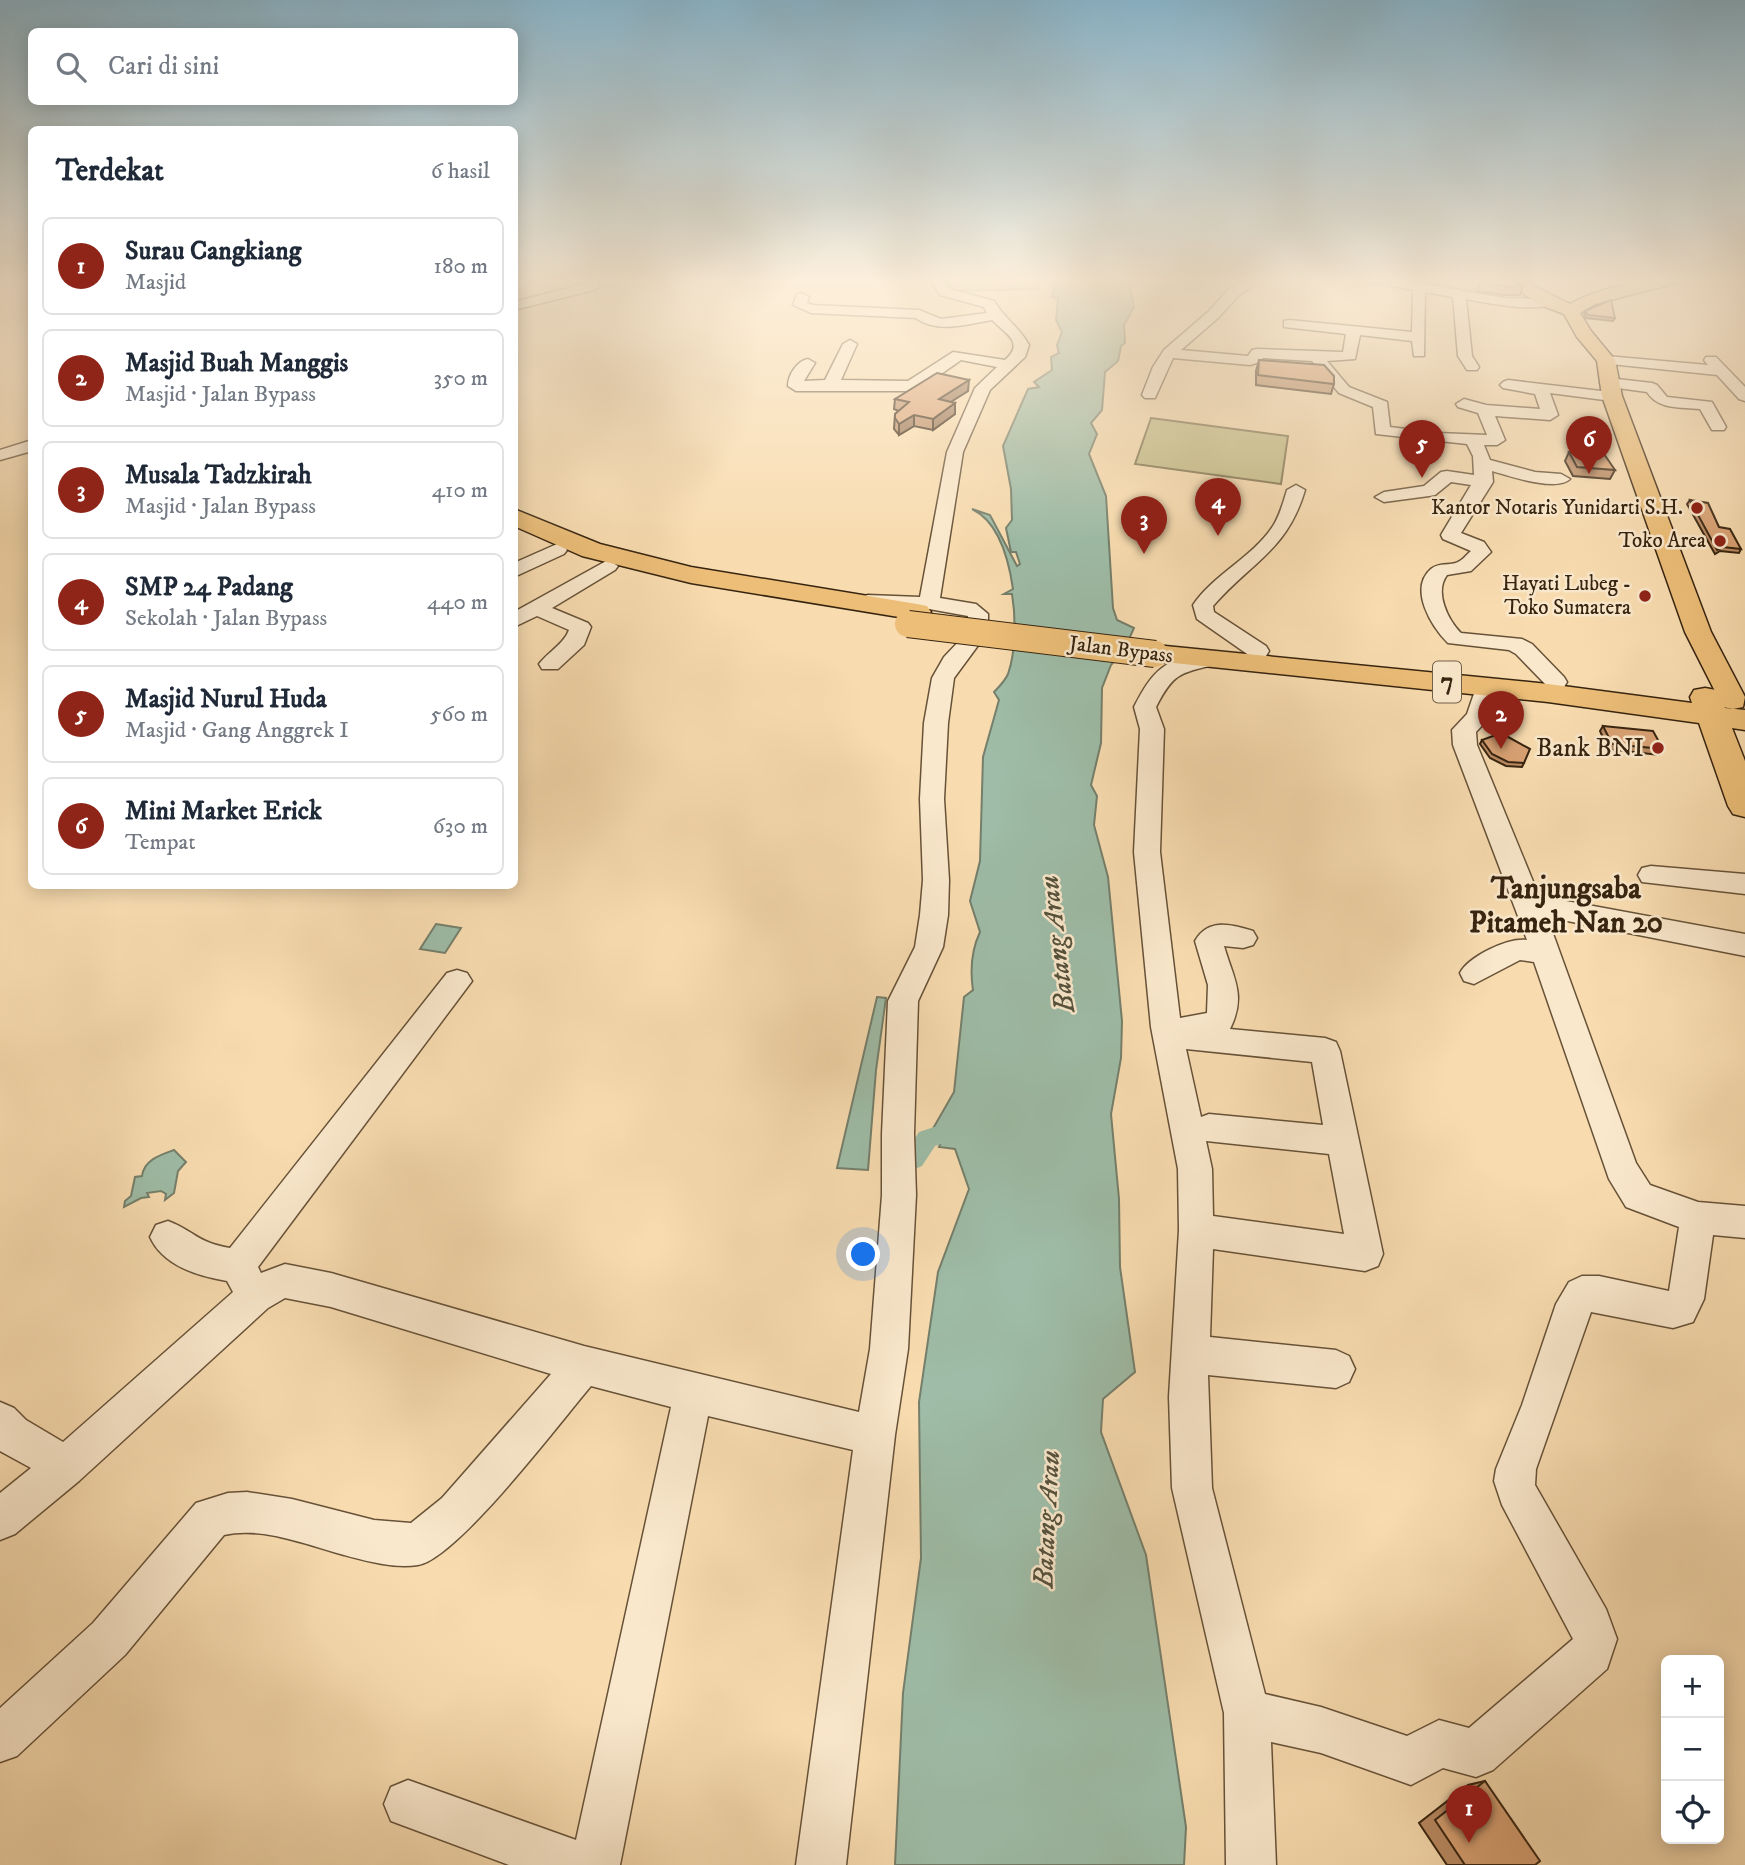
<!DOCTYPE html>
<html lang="id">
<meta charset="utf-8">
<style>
:root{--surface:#fff;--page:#f2f2f3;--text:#1f2937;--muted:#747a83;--line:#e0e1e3;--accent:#8f2418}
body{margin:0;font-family:"IM FELL DW Pica",serif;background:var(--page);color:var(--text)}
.controls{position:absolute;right:21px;bottom:21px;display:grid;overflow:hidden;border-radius:10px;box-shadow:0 4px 18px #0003}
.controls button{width:63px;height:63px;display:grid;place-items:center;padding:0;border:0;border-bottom:2px solid var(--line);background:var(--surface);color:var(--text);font:35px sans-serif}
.you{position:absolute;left:864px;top:1255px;width:24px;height:24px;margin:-18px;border:5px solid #fff;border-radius:50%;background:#1a73e8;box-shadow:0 0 0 10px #1a73e833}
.badge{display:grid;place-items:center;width:46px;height:46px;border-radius:50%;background:var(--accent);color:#fff;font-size:23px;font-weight:700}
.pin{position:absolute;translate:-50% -58px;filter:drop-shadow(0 2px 4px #0008)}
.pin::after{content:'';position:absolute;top:37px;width:24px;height:21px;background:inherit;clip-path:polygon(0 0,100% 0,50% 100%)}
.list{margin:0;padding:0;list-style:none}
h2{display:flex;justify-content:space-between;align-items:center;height:91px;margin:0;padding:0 28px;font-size:30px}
h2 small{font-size:23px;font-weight:400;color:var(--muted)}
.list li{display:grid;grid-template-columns:46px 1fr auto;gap:21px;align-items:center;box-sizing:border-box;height:98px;margin:0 14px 14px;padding:0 14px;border:2px solid var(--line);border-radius:10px}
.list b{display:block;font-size:26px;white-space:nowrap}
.list p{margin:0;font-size:23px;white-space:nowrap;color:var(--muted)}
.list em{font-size:23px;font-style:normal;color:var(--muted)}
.icon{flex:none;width:38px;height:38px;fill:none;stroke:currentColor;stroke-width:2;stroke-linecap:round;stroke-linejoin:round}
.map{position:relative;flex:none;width:1745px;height:1865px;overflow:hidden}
.search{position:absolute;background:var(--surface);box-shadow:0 4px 18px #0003;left:28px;top:28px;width:490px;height:77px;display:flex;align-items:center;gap:18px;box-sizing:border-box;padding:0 24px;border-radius:10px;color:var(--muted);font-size:26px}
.panel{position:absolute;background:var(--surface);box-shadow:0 4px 18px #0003;left:28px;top:126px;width:490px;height:763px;border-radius:10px}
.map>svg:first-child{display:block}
</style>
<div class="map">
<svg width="1745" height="1865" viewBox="0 0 1745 1865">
<rect width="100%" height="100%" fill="#f8dcb0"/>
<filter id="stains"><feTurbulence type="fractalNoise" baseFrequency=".00286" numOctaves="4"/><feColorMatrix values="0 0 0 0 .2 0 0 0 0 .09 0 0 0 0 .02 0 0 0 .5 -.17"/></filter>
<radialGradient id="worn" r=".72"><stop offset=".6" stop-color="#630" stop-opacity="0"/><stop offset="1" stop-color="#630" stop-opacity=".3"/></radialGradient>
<g fill="#c4be87" stroke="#7e714c" stroke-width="2">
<polygon points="945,278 1034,278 1039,289 949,291"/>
<polygon points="1397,278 1474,278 1474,292"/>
<polygon points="1151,418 1288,436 1281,484 1135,464"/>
</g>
<g fill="#9ebca7" stroke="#757f6b" stroke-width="2">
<path d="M 1050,278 L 1128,278 L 1134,307 L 1124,325 L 1125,343 L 1121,346 L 1118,361 L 1105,372 L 1102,410 L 1091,423 L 1097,434 L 1089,454 L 1106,496 L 1113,608 L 1117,620 L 1134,628 L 1125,648 L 1111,665 L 1102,688 L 1101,743 L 1091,785 L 1097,796 L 1094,825 L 1108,877 L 1122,1021 L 1121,1058 L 1111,1114 L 1119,1199 L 1120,1267 L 1135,1372 L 1103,1399 L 1101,1432 L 1146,1555 L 1186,1827 L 1184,1865 L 895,1865 L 903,1693 L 921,1558 L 919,1402 L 938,1272 L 969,1189 L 955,1149 L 939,1147 L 944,1135 L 927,1139 L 954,1092 L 964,997 L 973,990 C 970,970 971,951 980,932 L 970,901 L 980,861 L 983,757 L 999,700 L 994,692 C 999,687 1005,681 1008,674 C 1016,651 1016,618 1012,594 L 1004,594 L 1013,589 C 1009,561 999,522 972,509 L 990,515 L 1017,566 L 1020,564 L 1016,552 L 1011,552 L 1006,528 L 1012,520 L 1011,489 L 1003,446 L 1028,389 L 1039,387 L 1034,382 L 1052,370 L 1051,357 L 1059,353 L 1057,345 L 1062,332 L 1056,320 L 1058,299 L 1052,297 L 1054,286 Z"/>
<polygon points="436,924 461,928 445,953 420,949"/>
<polygon points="877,997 886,998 876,1070 868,1170 837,1168"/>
<path d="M 174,1150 L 186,1162 L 178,1171 L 174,1193 L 165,1200 L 166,1194 L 161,1191 L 147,1193 L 149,1197 L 141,1198 L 124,1207 L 125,1201 L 131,1196 L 135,1177 L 142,1176 C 144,1160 160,1155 174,1150 Z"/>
</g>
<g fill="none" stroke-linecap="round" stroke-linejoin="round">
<polygon fill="#9ebca7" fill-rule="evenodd" points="952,1121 960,1124 963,1131 960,1138 935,1146 922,1166 904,1174 896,1171 893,1164 896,1157 906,1152 919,1132"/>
<g stroke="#675238" stroke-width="3">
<g id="minor">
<polygon points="596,278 612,278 594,290 514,310 514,302 584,284"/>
<path d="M 929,278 L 941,278 L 950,289 L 994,301 C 1004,318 1020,328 1029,345 L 1025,357 L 990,390 L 963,452 L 940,598 L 976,604 L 988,614 L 988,626 L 982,640 L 954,678 L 948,723 L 944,799 L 949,880 L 948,915 L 943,947 L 918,1001 L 914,1134 L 916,1195 L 908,1349 L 895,1435 L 846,1865 L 796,1865 L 853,1450 L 708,1416 L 620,1865 L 509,1865 L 391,1821 L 384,1804 L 391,1787 L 408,1780 L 576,1840 L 671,1407 L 591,1386 C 561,1421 457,1559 418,1565 C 395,1569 366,1561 344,1555 C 307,1545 262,1526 224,1535 L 125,1655 L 17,1756 L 0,1762 L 0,1708 L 93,1623 L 196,1503 L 228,1493 L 247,1492 L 292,1499 L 374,1520 L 411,1523 L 442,1498 L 551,1374 L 331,1307 L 285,1298 L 268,1308 L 79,1481 L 15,1534 L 0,1540 L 0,1493 L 31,1468 L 0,1451 L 0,1402 L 14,1408 L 26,1420 L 63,1442 L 233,1292 L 227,1281 C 198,1276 163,1266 150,1237 L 156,1225 L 168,1221 C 194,1231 198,1243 230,1248 L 447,973 L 457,970 L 467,973 L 472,981 L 258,1267 L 261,1273 L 285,1264 L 331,1273 L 584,1346 L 859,1412 L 870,1349 L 882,1195 L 882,1134 L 888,1001 L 915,947 L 920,915 L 923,880 L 920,799 L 924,723 L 932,678 L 944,657 L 962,638 L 968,626 L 968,616 L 929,609 L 868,607 L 861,605 L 858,601 L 861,597 L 868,595 L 920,597 L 947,452 L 975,388 L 997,367 L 961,360 L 924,386 L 908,391 L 796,391 L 788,386 C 788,375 797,361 808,359 L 815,363 L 804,381 L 825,380 L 843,344 L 850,340 L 857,344 L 841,380 L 908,381 L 953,352 L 1005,360 C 1025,342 1006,334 992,320 C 967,324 938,334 916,318 L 811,313 L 793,305 L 797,294 L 802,293 L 809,297 L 807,303 L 813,305 L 919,310 L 941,319 L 987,313 L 984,307 L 940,295 Z"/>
<path d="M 1250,278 L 1265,278 L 1239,295 L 1218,318 L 1181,350 L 1248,356 L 1252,350 L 1257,349 L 1343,352 L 1346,334 L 1284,327 L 1284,321 L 1289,320 L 1412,332 L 1413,290 L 1369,282 L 1363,278 L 1390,278 L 1504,298 L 1554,299 L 1556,302 C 1541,314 1486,303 1466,299 L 1472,356 L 1479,367 L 1477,370 L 1467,370 L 1458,356 L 1453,297 L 1425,292 L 1424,356 L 1414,356 L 1412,341 L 1360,335 L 1355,359 L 1327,361 L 1349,387 L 1387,402 L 1390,427 L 1438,433 L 1487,435 L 1478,413 L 1458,407 L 1456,404 L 1464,399 L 1486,405 L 1540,409 L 1535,394 L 1503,388 L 1500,385 L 1503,382 L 1508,380 L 1618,393 L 1620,396 L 1618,399 L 1612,401 L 1550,393 L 1558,415 L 1550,420 L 1495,416 L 1505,440 L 1497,445 L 1484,445 L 1490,460 L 1535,472 L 1561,474 L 1570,479 C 1557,492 1509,476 1492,471 L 1493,482 L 1461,533 L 1484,542 L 1491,552 L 1471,571 L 1447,575 C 1434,592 1448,620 1461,633 L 1522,639 L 1532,644 L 1564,677 L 1567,682 L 1564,687 L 1548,687 L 1516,654 L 1509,650 L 1448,643 C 1432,627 1408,589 1431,569 C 1439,562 1450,566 1458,562 C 1463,560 1467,554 1471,551 L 1443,539 L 1441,535 L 1471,485 L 1451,482 L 1435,495 L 1429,496 L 1384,502 L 1375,497 L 1384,492 L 1424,486 L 1441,472 L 1447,471 L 1474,475 L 1473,456 L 1467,444 L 1376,434 L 1373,407 L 1339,393 L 1312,361 L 1263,358 L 1260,362 L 1250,365 L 1173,358 L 1155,398 L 1145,398 L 1142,395 L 1153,367 L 1164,350 L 1208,312 L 1229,289 Z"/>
<polygon points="1606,356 1708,365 1704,360 1706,357 1716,357 1745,387 1745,401 1739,399 1717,375 1601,363 1599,360 1601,357"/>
<path d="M 1608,378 L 1652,383 L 1657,385 L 1667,397 L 1712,402 L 1726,427 L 1724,430 L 1712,430 L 1700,409 C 1681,407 1658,410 1647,392 L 1603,386 L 1600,383 L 1603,380 Z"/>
<polygon points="32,440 32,451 0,460 0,450"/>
<path d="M 1296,485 L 1305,490 C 1287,551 1251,562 1213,606 L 1214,612 L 1266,646 L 1269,651 L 1266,656 L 1250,656 L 1197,619 L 1193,605 C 1214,574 1252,558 1273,526 C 1280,515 1283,503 1287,490 Z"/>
<polygon points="557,544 564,546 567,550 564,554 514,577 514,563"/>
<path d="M 608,560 L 618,566 L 615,570 L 552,608 L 588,623 L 591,627 L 584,645 L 558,669 L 542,669 L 539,664 C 548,652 564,644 569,630 L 537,616 L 514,627 L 514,612 Z"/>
<path d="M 1206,653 L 1214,655 L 1217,660 L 1214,665 C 1179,673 1173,674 1156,707 L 1164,729 L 1160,852 L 1180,1018 L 1207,1013 L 1208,985 L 1195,941 C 1208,918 1231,924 1253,931 L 1257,938 L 1253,945 L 1243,948 L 1224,946 C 1233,978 1247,995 1230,1029 L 1325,1038 L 1336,1042 L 1340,1051 L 1383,1254 L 1378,1266 L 1365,1271 L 1213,1249 L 1210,1337 L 1336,1350 L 1349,1356 L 1355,1369 L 1349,1382 L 1336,1388 L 1208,1375 L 1212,1488 L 1265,1694 L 1321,1707 L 1407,1736 L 1439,1720 L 1469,1728 L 1573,1639 L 1502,1505 L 1494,1481 L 1496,1469 L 1522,1405 L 1556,1304 L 1569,1282 L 1582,1276 L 1599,1276 L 1669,1291 L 1679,1227 L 1626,1207 L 1609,1179 L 1534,962 L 1520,960 L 1474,984 L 1464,981 L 1460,973 C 1468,957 1508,937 1527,940 L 1453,745 L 1452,730 L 1467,714 L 1478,682 L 1494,682 L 1497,687 L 1490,717 L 1476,732 L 1477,745 L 1539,896 L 1745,934 L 1745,956 L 1547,917 L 1636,1163 L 1650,1185 L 1698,1202 L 1745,1206 L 1745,1238 L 1713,1235 L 1704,1299 L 1693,1322 L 1673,1328 L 1591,1312 L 1536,1469 L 1535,1485 L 1606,1609 L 1617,1639 L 1607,1669 L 1493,1770 L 1476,1777 L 1443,1768 L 1411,1785 L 1321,1753 L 1271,1742 L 1276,1865 L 1226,1865 L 1224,1713 L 1172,1488 L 1169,1397 L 1179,1230 L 1178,1169 L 1151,1027 L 1134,852 L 1140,729 L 1134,707 C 1153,670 1164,659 1206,653 ZM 1186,1049 L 1312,1062 L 1323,1125 L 1209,1114 L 1201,1117 ZM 1206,1141 L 1329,1154 L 1344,1234 L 1213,1216 L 1212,1169 Z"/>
<polygon points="1651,866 1745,874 1745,894 1642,882 1638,875 1642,868"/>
</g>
</g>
<g stroke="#372410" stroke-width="3">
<path id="major" d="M 1498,278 L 1518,278 L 1570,304 C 1600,287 1652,277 1686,278 L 1684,281 L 1595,304 L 1580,313 L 1591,331 L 1615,360 L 1622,396 L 1711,632 L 1745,697 L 1743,707 L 1733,709 L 1723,707 L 1685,632 L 1602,396 L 1597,361 L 1577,337 L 1564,314 L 1543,306 Z"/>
</g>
<g stroke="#372410" stroke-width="3">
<g id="highway">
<polygon points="514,509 600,544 691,567 917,604 927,606 931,612 927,618 917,620 691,583 582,556 514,526"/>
<polygon points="1155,645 1548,684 1692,703 1690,697 1694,690 1705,688 1716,690 1725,708 1745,710 1745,730 1732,728 1745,761 1745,817 1733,814 1728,806 1699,723 1548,702 1145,660 1140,654 1145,648"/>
</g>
</g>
<use href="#minor" fill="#fae8cc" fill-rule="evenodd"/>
<use href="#major" fill="#ecbe78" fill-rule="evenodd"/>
<use href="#highway" fill="#ecbe78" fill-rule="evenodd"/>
<g stroke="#372410" stroke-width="28" stroke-linecap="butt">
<polyline id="highway-bridge" points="908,624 1155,654"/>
</g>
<use href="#highway-bridge" stroke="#ecbe78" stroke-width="26"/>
</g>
<g fill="#bb8b64" stroke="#372410" stroke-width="2">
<polygon points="1480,282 1523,286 1520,295 1503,295 1477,291"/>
<polygon points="1585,311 1615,318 1613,321 1586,318 1584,314"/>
<polygon points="1259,360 1334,384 1331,394 1256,385 1256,371"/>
<polygon points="968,391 950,402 955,414 933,430 914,426 899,435 894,429 895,414 899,411 894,409 895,399"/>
<polygon points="1569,452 1615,470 1610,479 1573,476 1565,461"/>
<polygon points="1690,500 1741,549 1739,553 1720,551 1715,554 1687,504"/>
<polygon points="1603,726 1663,749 1659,755 1608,749 1600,731"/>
<polygon points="1482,740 1524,763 1522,767 1506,766 1490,758 1480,744"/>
<polygon points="1485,1781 1535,1865 1447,1865 1419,1823 1468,1785"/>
</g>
<g fill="#987151" stroke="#372410" stroke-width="2">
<polygon points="969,380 968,391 938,410 939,399"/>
<polygon points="955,403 955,414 933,430 933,419"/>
<polygon points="914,415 914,426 899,435 899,424"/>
</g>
<g fill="#d9a274" stroke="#372410" stroke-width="2">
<polygon points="1483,278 1510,278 1523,286 1507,287 1480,282"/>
<polygon points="1611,300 1615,318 1588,315 1585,311"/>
<polygon points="1259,360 1324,365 1334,376 1334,384 1258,375"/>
<polygon points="937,373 969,380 939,399 955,403 933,419 914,415 899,424 895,418 895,414 909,402 895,399"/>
<polygon points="1569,452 1604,454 1615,470 1577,467"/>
<polygon points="1690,500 1708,503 1719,527 1730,529 1741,549 1723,547 1717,550"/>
<polygon points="1603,726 1653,731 1663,749 1612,744"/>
<polygon points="1501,733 1530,749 1524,763 1508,762 1492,754 1482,740"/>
<polygon points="1485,1781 1540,1861 1535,1865 1465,1865 1435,1820"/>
</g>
<linearGradient id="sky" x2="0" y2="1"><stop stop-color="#8ab7ce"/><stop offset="0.52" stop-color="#fcefdb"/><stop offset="1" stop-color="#fcefdb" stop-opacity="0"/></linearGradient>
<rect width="1745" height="539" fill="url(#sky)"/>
<g fill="#8f2418" stroke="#fae8cc" stroke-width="2.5">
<circle cx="1697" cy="508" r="7"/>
<circle cx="1720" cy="541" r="7"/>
<circle cx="1645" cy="596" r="7"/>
<circle cx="1658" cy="748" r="7"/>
</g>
<g text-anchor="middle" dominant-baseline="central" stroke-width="5" stroke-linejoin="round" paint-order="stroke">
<g font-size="21" fill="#372410" stroke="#fae8cc" text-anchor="end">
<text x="1683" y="508">Kantor Notaris Yunidarti S.H.</text>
<text x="1706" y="541">Toko Area</text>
<text x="1631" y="584">Hayati Lubeg -<tspan x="1631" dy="24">Toko Sumatera</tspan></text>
</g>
<g font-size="21" fill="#372410" stroke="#fae8cc">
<text transform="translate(1121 650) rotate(7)">Jalan Bypass</text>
</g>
<rect fill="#fae8cc" stroke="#725f48" stroke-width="2" x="1433" y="661.5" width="28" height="41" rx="5"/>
<g font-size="24" font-weight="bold" fill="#372410">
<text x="1447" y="682">7</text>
</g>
<g font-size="26" fill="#372410" stroke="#fae8cc" text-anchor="end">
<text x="1644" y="748">Bank BNI</text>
</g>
<g font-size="28" font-style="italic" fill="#56523d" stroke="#fae8cc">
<text transform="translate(1057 944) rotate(-97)">Batang Arau</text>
<text transform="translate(1047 1519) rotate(-87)">Batang Arau</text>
</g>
<g font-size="30" font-weight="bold" fill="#372410" stroke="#fae8cc">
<text x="1566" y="889">Tanjungsaba<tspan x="1566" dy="34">Pitameh Nan 20</tspan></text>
</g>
</g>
<rect width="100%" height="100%" filter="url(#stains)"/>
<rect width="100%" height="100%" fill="url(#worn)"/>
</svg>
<div class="controls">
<button>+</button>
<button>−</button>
<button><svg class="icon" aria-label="locate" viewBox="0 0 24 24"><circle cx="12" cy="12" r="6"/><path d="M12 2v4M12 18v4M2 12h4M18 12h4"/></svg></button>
</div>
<div class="you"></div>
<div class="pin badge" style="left:1469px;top:1843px">1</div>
<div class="pin badge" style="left:1501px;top:749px">2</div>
<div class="pin badge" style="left:1144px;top:554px">3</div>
<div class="pin badge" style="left:1218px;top:536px">4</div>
<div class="pin badge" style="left:1422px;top:478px">5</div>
<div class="pin badge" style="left:1589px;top:474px">6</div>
<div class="search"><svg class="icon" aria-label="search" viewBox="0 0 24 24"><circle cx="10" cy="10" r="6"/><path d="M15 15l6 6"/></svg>Cari di sini</div>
<section class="panel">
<h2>Terdekat<small>6 hasil</small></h2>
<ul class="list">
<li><span class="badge">1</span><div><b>Surau Cangkiang</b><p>Masjid</p></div><em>180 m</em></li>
<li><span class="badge">2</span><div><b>Masjid Buah Manggis</b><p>Masjid · Jalan Bypass</p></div><em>350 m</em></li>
<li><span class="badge">3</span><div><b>Musala Tadzkirah</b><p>Masjid · Jalan Bypass</p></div><em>410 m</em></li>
<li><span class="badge">4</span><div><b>SMP 24 Padang</b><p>Sekolah · Jalan Bypass</p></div><em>440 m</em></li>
<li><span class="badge">5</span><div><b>Masjid Nurul Huda</b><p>Masjid · Gang Anggrek I</p></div><em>560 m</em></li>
<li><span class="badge">6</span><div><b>Mini Market Erick</b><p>Tempat</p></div><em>630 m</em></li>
</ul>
</section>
</div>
